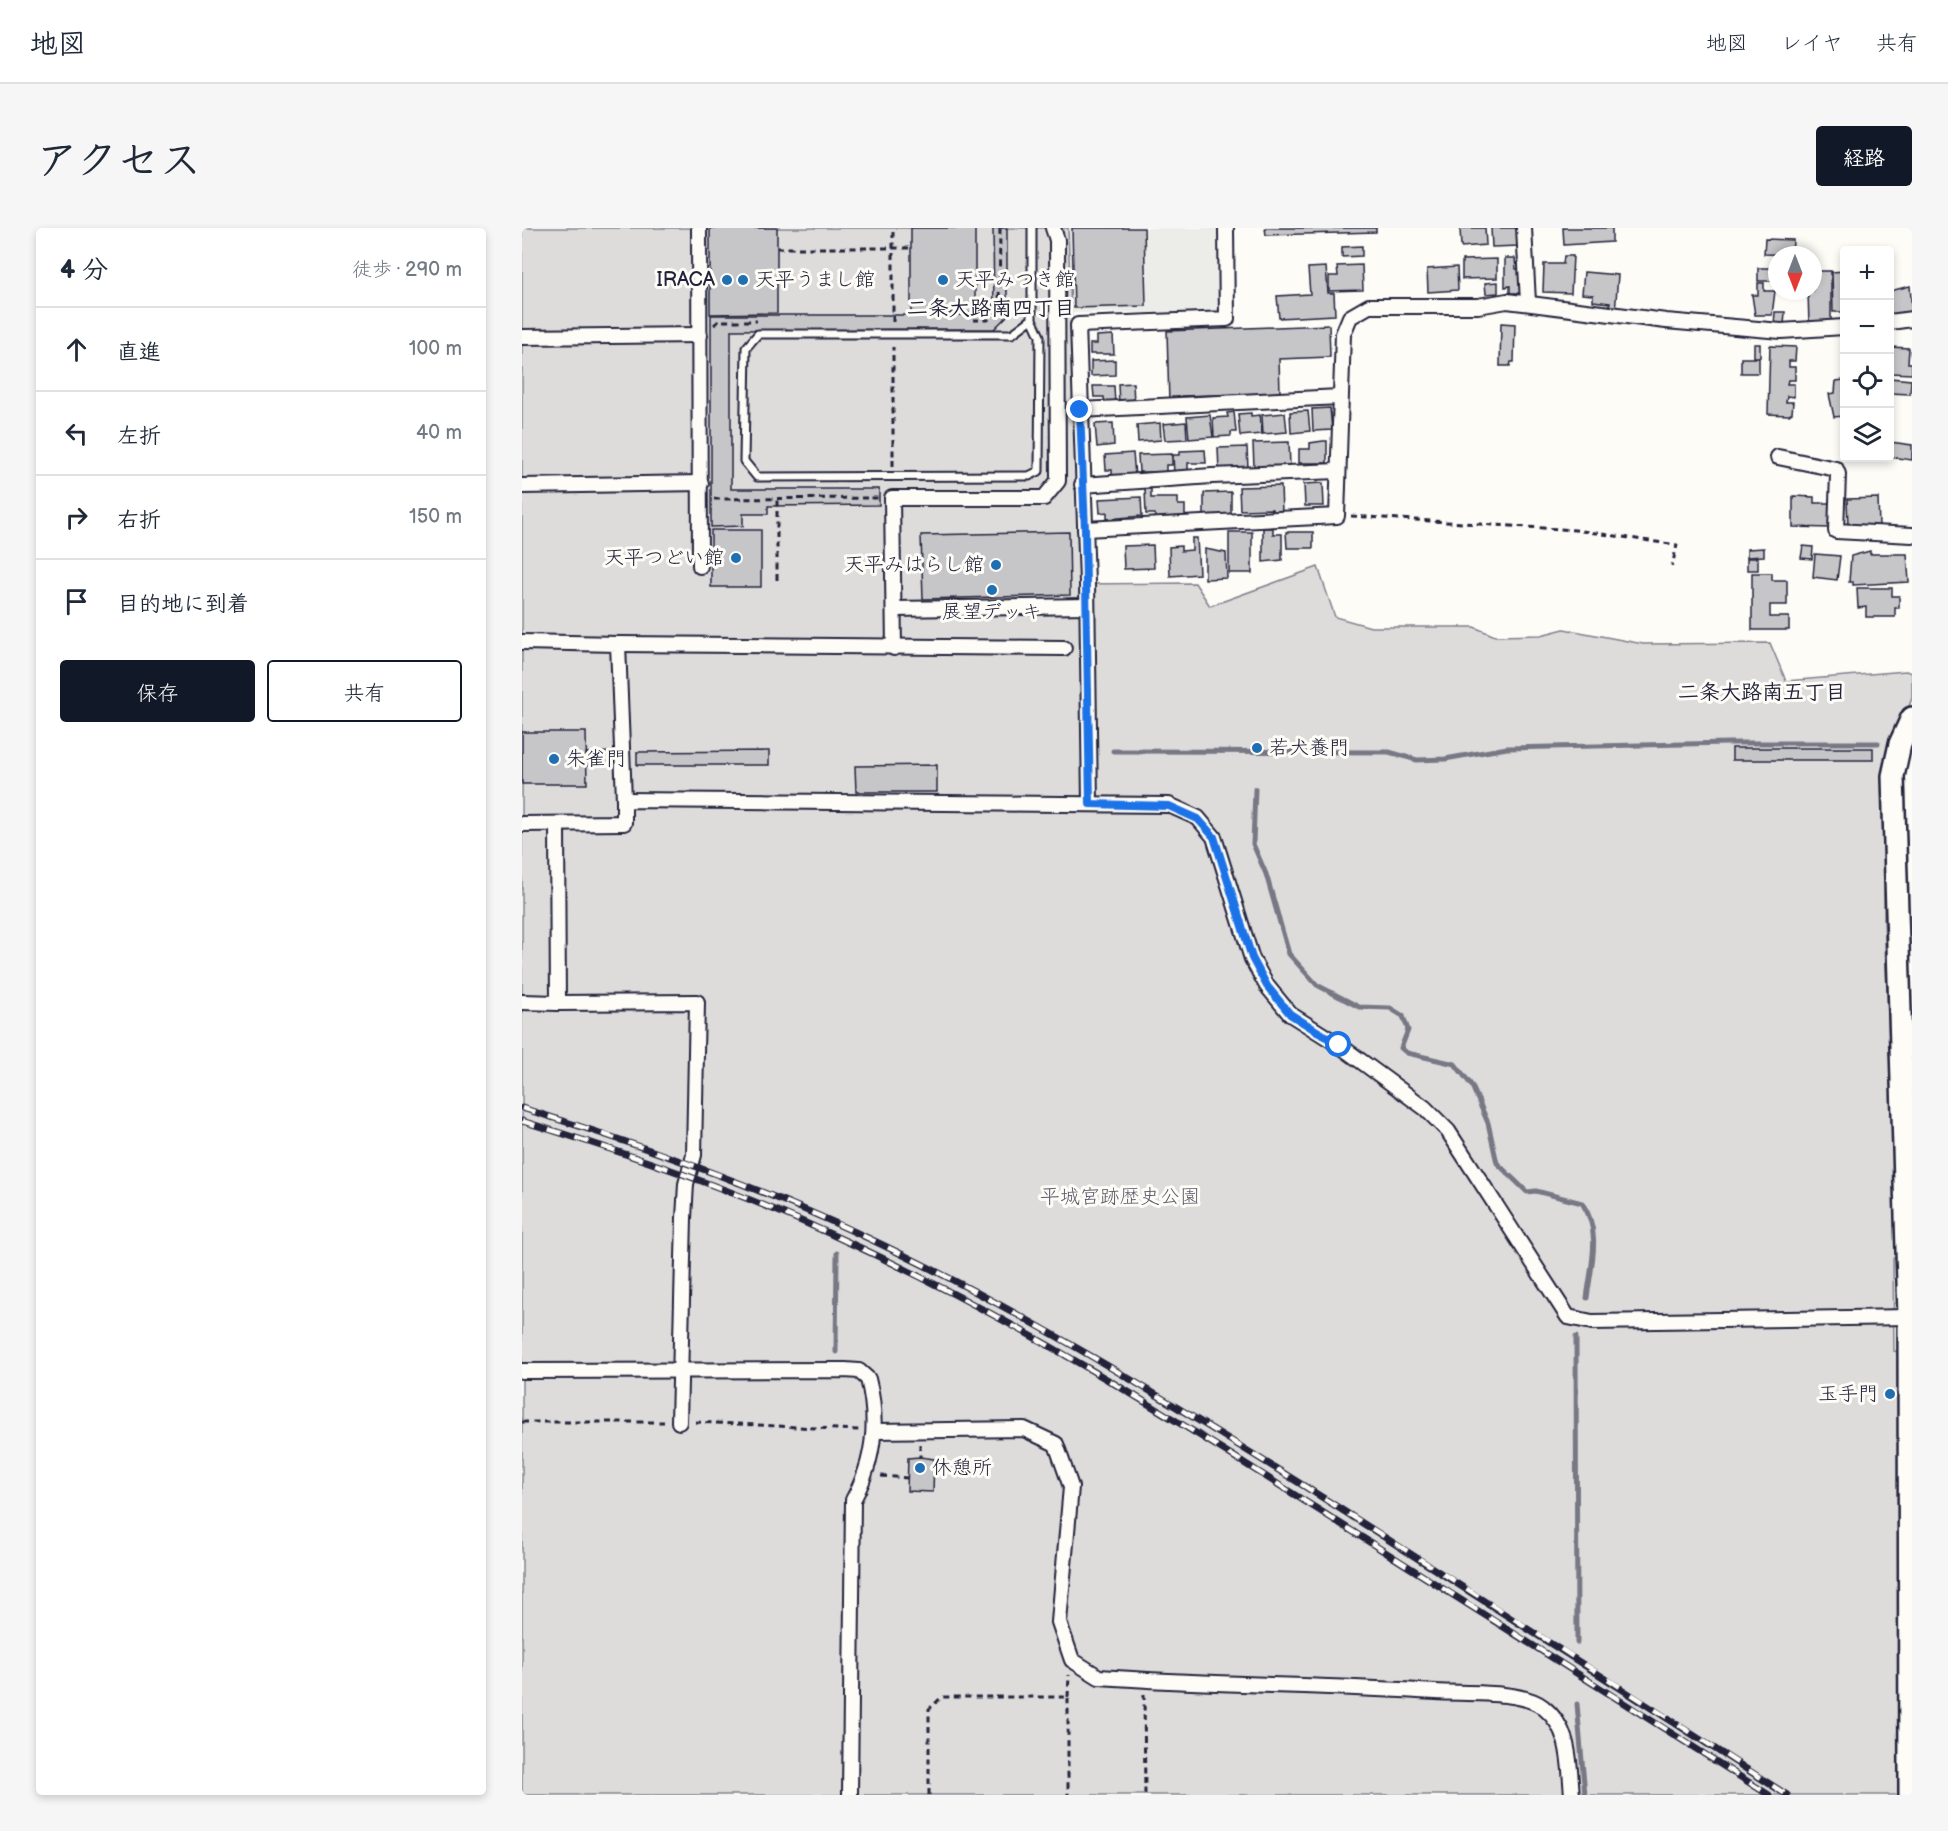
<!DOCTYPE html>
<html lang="ja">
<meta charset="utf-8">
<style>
:root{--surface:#fff;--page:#f6f6f7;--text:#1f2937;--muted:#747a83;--line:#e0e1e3;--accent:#111827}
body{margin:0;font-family:"Balsamiq Sans","Klee One",sans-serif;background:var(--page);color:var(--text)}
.controls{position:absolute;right:18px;top:18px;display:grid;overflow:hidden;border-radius:6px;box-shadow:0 3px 9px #0003}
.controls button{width:54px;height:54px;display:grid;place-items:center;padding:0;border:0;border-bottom:2px solid var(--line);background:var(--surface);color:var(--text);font:30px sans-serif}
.compass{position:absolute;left:1246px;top:18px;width:54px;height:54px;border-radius:50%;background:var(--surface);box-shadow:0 3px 9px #0003;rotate:180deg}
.stop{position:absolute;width:18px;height:18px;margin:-14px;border:4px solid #1a73e8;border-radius:50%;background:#fff}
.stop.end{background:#1a73e8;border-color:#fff;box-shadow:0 2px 6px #0008}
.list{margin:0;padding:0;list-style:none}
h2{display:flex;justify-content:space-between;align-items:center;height:78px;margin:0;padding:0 24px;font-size:26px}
h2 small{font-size:20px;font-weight:400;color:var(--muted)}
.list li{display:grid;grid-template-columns:39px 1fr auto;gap:18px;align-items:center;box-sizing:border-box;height:84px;padding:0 24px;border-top:2px solid var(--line)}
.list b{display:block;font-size:22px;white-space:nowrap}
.list em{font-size:20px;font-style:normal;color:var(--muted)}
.actions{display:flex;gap:12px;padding:18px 24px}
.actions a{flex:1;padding:14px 0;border:2px solid var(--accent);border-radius:6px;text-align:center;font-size:21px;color:var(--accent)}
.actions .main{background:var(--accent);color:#fff}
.icon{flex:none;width:33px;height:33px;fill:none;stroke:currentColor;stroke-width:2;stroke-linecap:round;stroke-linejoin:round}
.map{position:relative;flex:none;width:1390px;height:1567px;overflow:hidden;border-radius:6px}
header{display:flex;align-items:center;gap:36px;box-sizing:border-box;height:84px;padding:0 30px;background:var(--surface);border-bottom:2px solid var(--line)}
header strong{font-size:28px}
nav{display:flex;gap:33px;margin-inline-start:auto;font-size:21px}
.intro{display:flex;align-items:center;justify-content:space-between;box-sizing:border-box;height:144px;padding:0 36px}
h1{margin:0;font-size:42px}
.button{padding:15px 27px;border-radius:6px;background:var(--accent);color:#fff;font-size:21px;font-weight:700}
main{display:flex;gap:36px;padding:0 36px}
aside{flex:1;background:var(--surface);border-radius:6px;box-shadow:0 3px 9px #0003}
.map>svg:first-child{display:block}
</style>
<header>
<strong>地図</strong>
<nav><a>地図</a><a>レイヤ</a><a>共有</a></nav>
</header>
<div class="intro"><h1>アクセス</h1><a class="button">経路</a></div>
<main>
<aside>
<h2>4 分<small>徒歩 · 290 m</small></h2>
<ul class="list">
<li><svg class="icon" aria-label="ahead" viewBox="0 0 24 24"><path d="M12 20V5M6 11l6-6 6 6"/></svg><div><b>直進</b></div><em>100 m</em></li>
<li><svg class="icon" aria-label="left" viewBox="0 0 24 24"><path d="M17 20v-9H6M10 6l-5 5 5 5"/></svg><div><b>左折</b></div><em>40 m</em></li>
<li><svg class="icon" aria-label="right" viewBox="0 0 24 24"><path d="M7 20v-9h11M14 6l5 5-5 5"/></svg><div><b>右折</b></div><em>150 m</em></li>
<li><svg class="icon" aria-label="arrive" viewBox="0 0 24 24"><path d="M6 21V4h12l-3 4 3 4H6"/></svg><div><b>目的地に到着</b></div></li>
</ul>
<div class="actions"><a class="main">保存</a><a>共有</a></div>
</aside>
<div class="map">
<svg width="1390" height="1567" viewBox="0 0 1390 1567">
<rect width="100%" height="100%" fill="#fdfcf7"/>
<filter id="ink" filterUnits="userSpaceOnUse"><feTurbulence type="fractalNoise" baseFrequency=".0167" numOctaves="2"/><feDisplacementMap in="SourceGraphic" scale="12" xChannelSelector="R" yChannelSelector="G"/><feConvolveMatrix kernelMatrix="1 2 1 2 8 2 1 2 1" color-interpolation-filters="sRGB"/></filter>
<g filter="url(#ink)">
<polygon fill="#ecece9" points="546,0 700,0 702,74 694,84 549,85"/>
<polygon fill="#dddcdb" stroke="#807f8b" stroke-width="1.5" points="0,0 546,0 549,85 552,100 558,356 673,355 688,378 796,339 813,389 849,399 952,399 973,408 1019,407 1042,401 1121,416 1248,415 1264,453 1384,443 1390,445 1390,470 1369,527 1363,569 1362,692 1376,1029 1371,1030 1372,1123 1378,1124 1378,1567 0,1567"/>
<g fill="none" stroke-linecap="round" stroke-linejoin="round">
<g stroke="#787885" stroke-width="5">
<polyline points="591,523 867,524 895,532 923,531 985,520 1207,515 1356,515"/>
<path d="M 733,561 L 731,616 L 744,646 L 767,726 L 795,757 L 837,779 L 868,780 L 881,788 L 886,802 L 879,820 L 885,825 L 933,836 L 950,858 L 966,895 L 975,935 L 1005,964 L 1014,963 L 1060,975 C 1080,1003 1069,1038 1065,1070"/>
<polyline points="1054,1109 1055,1415"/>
<polyline points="314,1124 315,1025"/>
<polyline points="1055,1476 1063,1567"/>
</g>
</g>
<g fill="#c6c6c8" stroke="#22223b" stroke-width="1.5">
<polygon points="188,0 255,0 255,85 188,86"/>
<rect x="389" y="0" width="64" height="85"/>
<polygon points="471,0 485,0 485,88 472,101 209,102 209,261 357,261 357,277 246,278 246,286 221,286 221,298 189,299 189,87 466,87 472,81"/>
<polygon points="550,0 622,0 624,78 552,80"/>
<polygon points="743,0 854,0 854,4 744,7"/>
<polygon points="938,0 963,0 964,17 939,19"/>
<polygon points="969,0 997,0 998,18 970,19"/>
<polygon points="1041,0 1090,0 1090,14 1042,17"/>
<polygon points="1243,11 1271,12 1270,27 1242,26"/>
<polygon points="840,18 840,28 820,29 820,19"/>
<polygon points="1042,28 1051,28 1049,65 1021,64 1022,36 1041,36"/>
<polygon points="983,30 993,30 994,41 999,41 999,65 988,65 988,58 983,59"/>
<polygon points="975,31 975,50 940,51 940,32"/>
<polygon points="840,37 841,62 807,63 807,48 816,48 815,38"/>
<polygon points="804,39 806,65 812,65 813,87 757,90 755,68 788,66 786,40"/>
<polygon points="935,39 936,62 906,64 905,41"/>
<rect x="1236" y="40" width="19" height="13"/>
<polygon points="1291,43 1309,43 1309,97 1287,97 1286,63 1291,63"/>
<polygon points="1322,43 1322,84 1311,84 1310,44"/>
<polygon points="1062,44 1096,47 1093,85 1087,84 1088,75 1071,73 1071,67 1060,66"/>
<polygon points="976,54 976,65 964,66 963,55"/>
<polygon points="1236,55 1242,55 1242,63 1253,63 1250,87 1233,87 1230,67 1236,67"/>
<polygon points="1388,58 1390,84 1368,87 1368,63"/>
<polygon points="1253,84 1263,84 1262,97 1252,97"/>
<polygon points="979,95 993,96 992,134 989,134 988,138 978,138"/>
<polygon points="807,97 808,129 757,131 758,165 659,168 660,174 647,175 645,103"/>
<polygon points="591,107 592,126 568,126 568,116 575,116 575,108"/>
<rect x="1232" y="116" width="6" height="13"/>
<polygon points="1248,118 1274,119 1273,133 1267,133 1267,139 1273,139 1273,152 1266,152 1265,156 1272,156 1272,169 1265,168 1264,174 1271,174 1270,185 1267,187 1246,186"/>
<polygon points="1368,119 1387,120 1386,135 1390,135 1390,146 1368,145"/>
<rect x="1219" y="130" width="18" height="15"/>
<polygon points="593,132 593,147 569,148 569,133"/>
<polygon points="1368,150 1389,152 1388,166 1368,165"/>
<polygon points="1322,152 1322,190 1321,188 1312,189 1307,166 1313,165 1314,153"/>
<polygon points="611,155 612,175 597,176 596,156"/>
<polygon points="571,158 592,158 593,177 583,177 582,169 572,169"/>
<polygon points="808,180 810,202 791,203 790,181"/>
<polygon points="786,183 788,203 769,205 768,184"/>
<polygon points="712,184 714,204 709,204 709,208 692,209 691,190 706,189 705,185"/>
<polygon points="729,185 729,188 738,187 740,206 718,208 716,186"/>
<polygon points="763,185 765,204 741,206 740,187"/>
<polygon points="688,187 691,209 667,211 665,189"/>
<polygon points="664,194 665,211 643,212 641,196"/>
<polygon points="591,195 592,217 575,219 573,196"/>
<polygon points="638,195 639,212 616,214 615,197"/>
<polygon points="801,213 805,213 805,235 777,235 777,221 788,221 788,215"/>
<polygon points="767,214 768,238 732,239 731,215"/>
<polygon points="1368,214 1390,217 1390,232 1368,229"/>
<polygon points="725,219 726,241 697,243 696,220"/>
<polygon points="683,222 684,235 666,235 666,245 652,246 651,227 658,227 658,223"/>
<polygon points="611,225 613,248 590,249 590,242 584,242 583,227"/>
<polygon points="650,226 650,237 644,237 644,244 617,244 616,227"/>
<polygon points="801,255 802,278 783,278 782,256"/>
<polygon points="759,258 760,285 751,285 750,281 718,282 717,259"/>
<polygon points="623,261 629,261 629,270 656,270 656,277 663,277 663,290 633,290 633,286 624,286"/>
<polygon points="709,264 709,287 682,287 682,265"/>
<polygon points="1271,268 1292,269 1292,275 1308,275 1308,300 1271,299"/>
<polygon points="619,269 620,288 585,291 585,284 578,285 577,271"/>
<polygon points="1356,270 1357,298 1326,299 1325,271"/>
<polygon points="741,300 751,300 751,306 760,306 760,332 741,334"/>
<rect x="189" y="302" width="50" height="57"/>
<polygon points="547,304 548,367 401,371 399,307"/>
<rect x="707" y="304" width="23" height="41"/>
<polygon points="764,304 791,304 791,320 765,320"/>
<polygon points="670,310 675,310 677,346 648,348 647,319 659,318 659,323 670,322"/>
<polygon points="631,317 632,340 602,341 601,318"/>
<polygon points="1281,318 1291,319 1290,331 1279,330"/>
<polygon points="1242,320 1242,328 1225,329 1225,321"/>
<polygon points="683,321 704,325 705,350 683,351"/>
<polygon points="1348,323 1348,326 1385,326 1387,354 1331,357 1331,354 1327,354 1329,328"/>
<polygon points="1293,326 1318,328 1315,352 1291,349"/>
<rect x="1225" y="330" width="11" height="12"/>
<polygon points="1230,345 1250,345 1250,352 1265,352 1265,377 1248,377 1248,389 1267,389 1267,402 1230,402"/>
<polygon points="1335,360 1370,360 1370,368 1377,368 1377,380 1373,380 1373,389 1344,389 1344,379 1336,380"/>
<polygon points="0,504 64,504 65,556 0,556"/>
<rect x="1210" y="520" width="141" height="12"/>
<polygon points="247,523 247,537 115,537 115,524"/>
<polygon points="91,524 91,537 65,537 64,525"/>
<polygon points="415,537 415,564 334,564 333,538"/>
<polygon points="398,1229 412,1231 411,1264 385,1263 386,1230"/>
</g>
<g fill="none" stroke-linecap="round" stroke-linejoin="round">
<g stroke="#22223b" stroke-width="11">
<polyline id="lane" points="510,91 490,106 236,106 224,120 222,233 235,249 507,248 517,243 518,108 510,91 510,0"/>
</g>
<g stroke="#22223b" stroke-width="18">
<g id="street">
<polyline points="177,0 178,338"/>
<polyline points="1002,0 1006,74"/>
<polyline points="1368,94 1390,91"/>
<polyline points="0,109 178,107"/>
<polyline points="558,182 818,169"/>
<polyline points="1256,229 1314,241 1316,246 1314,303 1390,307"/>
<polyline points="560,257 690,248 816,243"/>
<polyline points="0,258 179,255"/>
<polyline points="563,301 815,288 821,106 828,89 847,78 956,78 985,73 1144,93 1259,103 1322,99"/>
<polyline points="372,381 565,378"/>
<polyline points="0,414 96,416 102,572"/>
<polyline points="96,416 542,420"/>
<polyline points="372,420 370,270 522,270 536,253 535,12 531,0"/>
<polyline points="568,576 565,354 556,97 705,91 704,0"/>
<polyline points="0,596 102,595 102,572 647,577 676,590 692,609 730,731 745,758 768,786 817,817 903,880 926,903 1046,1089 1070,1094 1387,1089"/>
<polyline points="35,596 36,775 175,774 172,927 164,956 162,990 157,1194"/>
<polyline points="0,774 36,775"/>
<path d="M 0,1143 L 323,1142 L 337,1143 L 346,1151 C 357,1194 352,1234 331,1272 L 328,1567"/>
<path d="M 353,1203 L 502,1201 L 534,1216 L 549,1259 L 537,1394 L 550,1432 L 577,1449 C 689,1457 802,1457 914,1464 C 942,1466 999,1462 1021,1479 C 1049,1501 1047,1535 1050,1567"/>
</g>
</g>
<g stroke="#22223b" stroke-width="26">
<polyline id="primary" points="1388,1567 1387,1089 1371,548 1378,516 1390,490"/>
</g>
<g stroke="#22223b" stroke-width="3" stroke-dasharray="6 4.5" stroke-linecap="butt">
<polyline points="255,20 389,20"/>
<polyline points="451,92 466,92 477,82 478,0"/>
<polyline points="371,94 371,0"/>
<polyline points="192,97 197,93 235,93"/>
<polyline points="371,238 371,119"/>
<polyline points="192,271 357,270"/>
<polyline points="829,288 1053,302 1155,317 1150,338"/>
<polyline points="255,352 255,271"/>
<polyline points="0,1194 142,1194"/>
<polyline points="173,1194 337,1202"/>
<polyline points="398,1216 398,1229"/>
<polyline points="359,1248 385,1250"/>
<polyline points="622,1466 623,1567"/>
<polyline points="546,1469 547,1447"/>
<polyline points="407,1567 407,1481 420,1469 546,1469 546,1567"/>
</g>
<use href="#lane" stroke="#fdfcf7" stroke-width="7"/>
<use href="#street" stroke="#fdfcf7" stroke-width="14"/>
<use href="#primary" stroke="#fdfcf7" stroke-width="21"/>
<g stroke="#22223b" stroke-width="7">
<g id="rail">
<path d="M 0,880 C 113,915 225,954 333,1004 C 498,1080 653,1177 806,1273 C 960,1370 1113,1468 1265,1567"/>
<path d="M 0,893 C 111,927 222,965 328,1015 C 493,1091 647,1187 800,1284 C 949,1378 1098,1472 1247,1567"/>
</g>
</g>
<use href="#rail" stroke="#fdfcf7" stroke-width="4.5" stroke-dasharray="14" stroke-linecap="butt"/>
</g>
</g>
<g fill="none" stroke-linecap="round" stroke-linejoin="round" filter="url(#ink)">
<polyline stroke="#1a73e8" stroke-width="8" points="558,182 563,302 568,576 647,578 676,591 692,609 730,730 745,758 768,786 817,817"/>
</g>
<g fill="#1f6fb2" stroke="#fdfcf7" stroke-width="2">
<circle cx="205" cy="52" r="6"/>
<circle cx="221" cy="52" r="6"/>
<circle cx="421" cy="52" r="6"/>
<circle cx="214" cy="330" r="6"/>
<circle cx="474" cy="337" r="6"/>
<circle cx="470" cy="362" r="6"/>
<circle cx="735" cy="520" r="6"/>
<circle cx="32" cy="531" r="6"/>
<circle cx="1368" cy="1166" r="6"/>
<circle cx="398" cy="1240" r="6"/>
</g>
<g text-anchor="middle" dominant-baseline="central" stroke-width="6" stroke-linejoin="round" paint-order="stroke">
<g font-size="20" fill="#22223b" stroke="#fdfcf7" text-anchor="start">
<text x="193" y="52" text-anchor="end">IRACA</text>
<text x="233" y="52">天平うまし館</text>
<text x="433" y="52">天平みつき館</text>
<text x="202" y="330" text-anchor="end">天平つどい館</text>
<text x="462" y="337" text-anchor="end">天平みはらし館</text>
<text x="470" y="384" text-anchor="middle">展望デッキ</text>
<text x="747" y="520">若犬養門</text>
<text x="44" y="531">朱雀門</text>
<text x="1356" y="1166" text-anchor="end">玉手門</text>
<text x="410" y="1240">休憩所</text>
</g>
<g font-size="20" fill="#5a5a6b" stroke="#fdfcf7">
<text x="598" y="969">平城宮跡歴史公園</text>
</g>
<g font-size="21" font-weight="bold" fill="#22223b" stroke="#fdfcf7">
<text x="469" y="80">二条大路南四丁目</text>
<text x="1240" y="464">二条大路南五丁目</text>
</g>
</g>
</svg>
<div class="controls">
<button>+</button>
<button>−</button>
<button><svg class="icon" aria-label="locate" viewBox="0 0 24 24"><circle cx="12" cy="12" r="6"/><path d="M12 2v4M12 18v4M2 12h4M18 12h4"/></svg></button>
<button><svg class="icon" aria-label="layers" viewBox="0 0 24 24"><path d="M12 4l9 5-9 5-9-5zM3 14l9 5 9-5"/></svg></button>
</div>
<svg class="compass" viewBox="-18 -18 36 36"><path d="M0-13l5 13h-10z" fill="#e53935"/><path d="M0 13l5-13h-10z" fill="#747a83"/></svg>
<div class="stop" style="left:817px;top:817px"></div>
<div class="stop end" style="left:558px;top:182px"></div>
</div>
</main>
